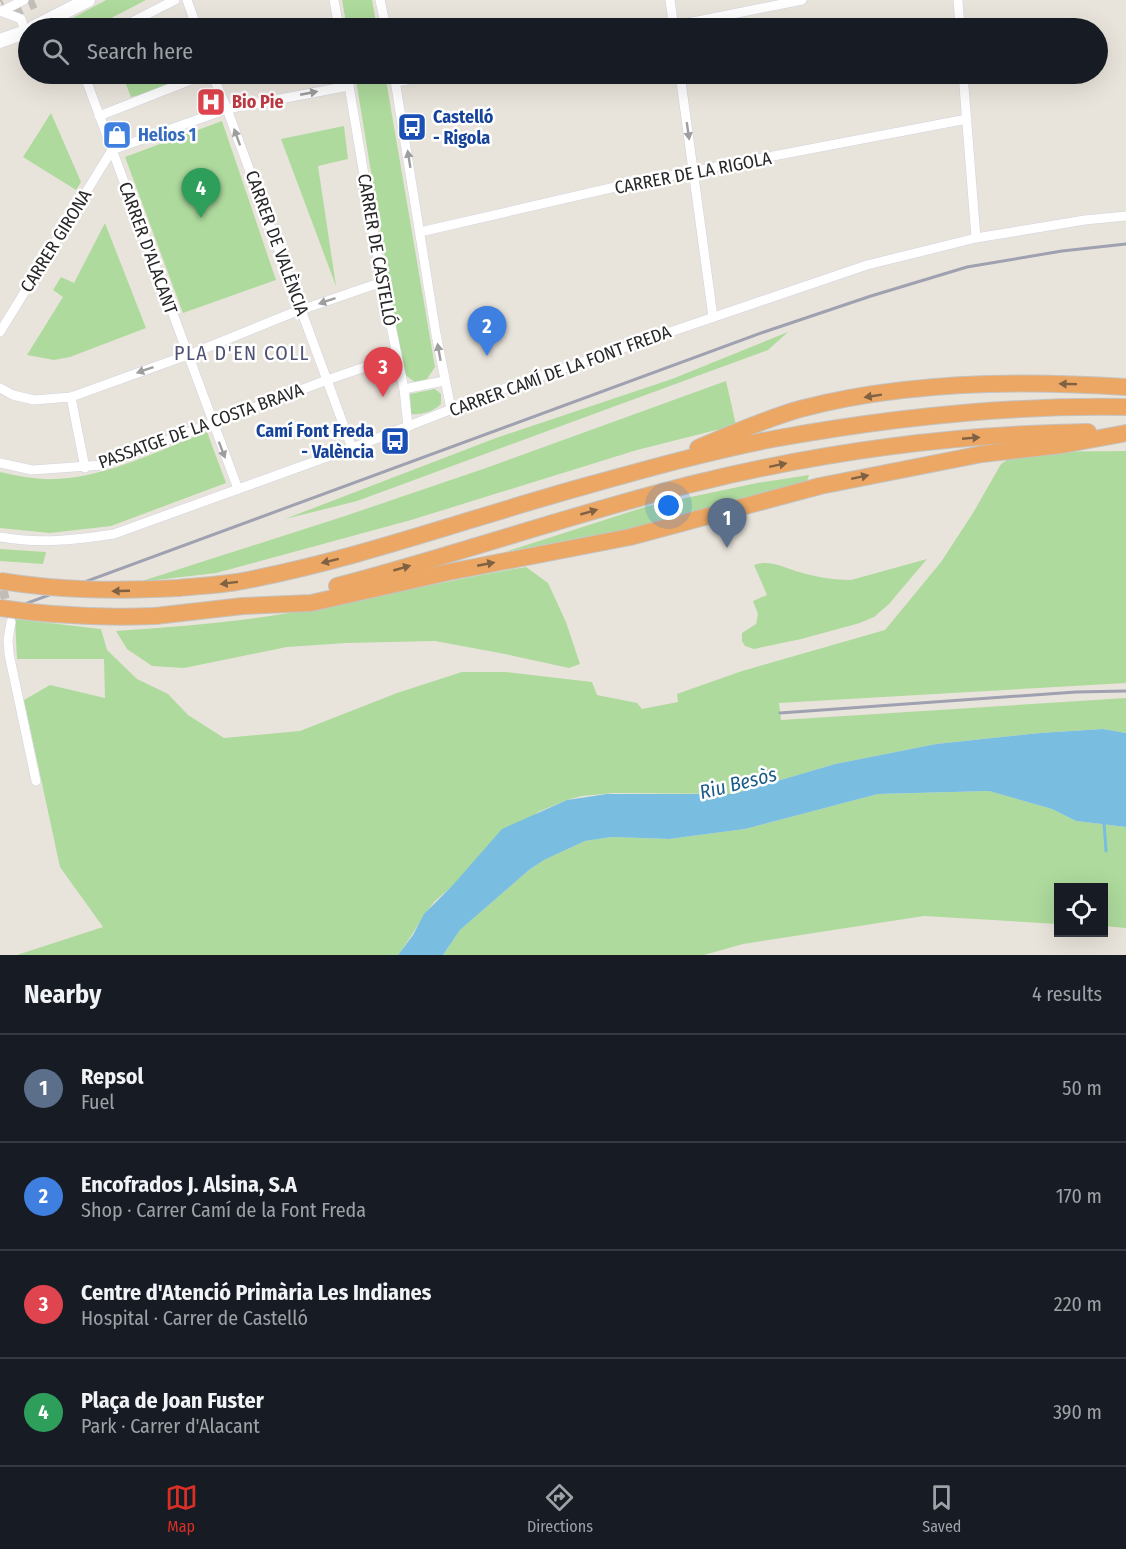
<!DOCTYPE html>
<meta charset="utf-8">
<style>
:root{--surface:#171b24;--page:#242831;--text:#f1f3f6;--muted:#9ea1a6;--line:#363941;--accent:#d93025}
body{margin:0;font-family:"Fira Sans Condensed",sans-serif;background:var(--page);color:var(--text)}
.controls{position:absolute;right:18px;bottom:18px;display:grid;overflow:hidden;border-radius:0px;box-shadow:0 6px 24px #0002}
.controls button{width:54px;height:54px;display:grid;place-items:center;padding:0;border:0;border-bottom:2px solid var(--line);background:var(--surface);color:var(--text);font:30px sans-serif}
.you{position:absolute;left:669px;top:506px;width:21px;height:21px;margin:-15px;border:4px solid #fff;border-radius:50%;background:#1a73e8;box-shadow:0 0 0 9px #1a73e833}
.badge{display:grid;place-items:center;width:39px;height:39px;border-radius:50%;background:var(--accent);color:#fff;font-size:20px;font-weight:700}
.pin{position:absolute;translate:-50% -50px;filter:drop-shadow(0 2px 3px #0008)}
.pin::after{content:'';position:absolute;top:32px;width:21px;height:18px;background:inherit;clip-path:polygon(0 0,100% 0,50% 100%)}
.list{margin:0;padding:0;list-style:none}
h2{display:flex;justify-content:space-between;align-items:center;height:78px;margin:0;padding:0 24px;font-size:26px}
h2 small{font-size:20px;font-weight:400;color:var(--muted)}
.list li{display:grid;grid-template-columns:39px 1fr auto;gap:18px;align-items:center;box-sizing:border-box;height:108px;padding:0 24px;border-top:2px solid var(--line)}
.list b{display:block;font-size:22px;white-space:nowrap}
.list p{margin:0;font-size:20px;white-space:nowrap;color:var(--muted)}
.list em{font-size:20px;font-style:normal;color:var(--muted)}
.icon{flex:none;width:33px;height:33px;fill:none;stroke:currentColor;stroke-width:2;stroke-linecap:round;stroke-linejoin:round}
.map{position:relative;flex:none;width:1126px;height:955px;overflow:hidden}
.search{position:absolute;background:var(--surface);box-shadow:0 6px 24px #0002;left:18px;right:18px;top:18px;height:66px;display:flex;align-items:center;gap:15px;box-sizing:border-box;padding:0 21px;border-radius:33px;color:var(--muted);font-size:22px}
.sheet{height:510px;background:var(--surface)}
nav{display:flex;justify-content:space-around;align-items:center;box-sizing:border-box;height:84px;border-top:2px solid var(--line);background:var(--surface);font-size:16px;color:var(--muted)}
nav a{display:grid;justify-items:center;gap:3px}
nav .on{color:var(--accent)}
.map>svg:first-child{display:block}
</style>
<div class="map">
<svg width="1126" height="955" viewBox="0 0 1126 955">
<rect width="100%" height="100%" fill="#e9e4db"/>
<g fill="#aeda9d">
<polygon points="106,0 146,0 92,28 74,28 71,19"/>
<polygon points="342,0 372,0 377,28 347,28"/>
<polygon points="122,74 180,74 182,79 158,90 131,97"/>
<polygon points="355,74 385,74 435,367 427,379 415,382 404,374"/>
<polygon points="51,113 81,182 76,190 23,157"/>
<polygon points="222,121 276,280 183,313 125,157"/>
<polygon points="344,126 348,159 318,166 336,286 281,139"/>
<polygon points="105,223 146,328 70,357 54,360 27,355 63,297 53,290 61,277 74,283"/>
<polygon points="788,332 768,350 357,501 285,519 496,438 672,379"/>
<polygon points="726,381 736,425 637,450 411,520 216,573 139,582 345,516 486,468"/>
<path d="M 435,389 L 441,394 L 441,404 C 433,412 421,415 411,414 L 410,394 Z"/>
<path d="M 207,432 L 226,483 L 111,526 L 50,533 L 0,528 L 0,472 C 18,476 37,480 56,479 C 108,477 159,450 207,432 Z"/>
<path d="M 1126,451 L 1126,683 L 779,703 L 781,720 L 1126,698 L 1126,733 L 1103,729 L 1040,733 L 936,744 L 835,764 L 733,794 L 615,793 L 582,796 L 567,800 L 538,812 L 435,901 C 421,918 411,938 398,955 L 17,955 L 103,927 L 60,867 L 24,700 L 50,685 L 105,698 L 104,659 L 17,659 L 15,619 L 101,629 L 107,650 L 137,679 L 168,694 L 188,715 L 224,738 L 300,731 L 397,693 L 462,672 L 505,672 L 592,682 L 597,695 L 637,703 L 642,709 L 678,702 L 677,694 L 742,671 L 885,630 L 941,562 L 973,513 L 1001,464 L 1019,452 Z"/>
<polygon points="809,475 807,482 661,523 505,552 648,506 757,483"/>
<polygon points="0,549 46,552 43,564 0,561"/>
<path d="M 927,559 L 889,604 L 874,617 L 860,623 L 801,639 L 754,649 L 745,646 L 742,641 L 742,633 L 756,624 L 758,614 L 753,601 L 767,595 L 754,565 C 770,559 784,568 799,572 C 816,577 833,580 851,580 Z"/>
<path d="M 526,567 L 548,583 L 566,622 L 580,664 L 569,668 L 505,654 L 435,641 L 346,643 L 287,647 L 184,668 L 152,666 L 127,649 L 116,631 C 174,627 231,623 289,613 C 368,600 446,580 526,567 Z"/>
<polygon points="989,791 1052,809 1076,821 1126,827 1126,928 1104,926 1104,888 1058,888 1058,924 924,916 743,944 704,955 443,955 460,930 529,870 544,860 585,841 612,837 669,839 745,829 878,794"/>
</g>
<polygon fill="#79bee0" points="1103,729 1126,733 1126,827 1076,821 1052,809 989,791 878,794 745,829 669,839 612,837 585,841 544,860 529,870 460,930 443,955 398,955 413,935 424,914 452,886 502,829 567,800 607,794 733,794 835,764 936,744 1040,733"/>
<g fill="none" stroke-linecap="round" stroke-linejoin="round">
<polyline stroke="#79bee0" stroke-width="3" points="1104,822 1106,851"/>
<polyline stroke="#c2beb7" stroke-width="9" stroke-dasharray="9 4.5" stroke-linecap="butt" points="3,590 8,611"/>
<g stroke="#c2beb7" stroke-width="16" stroke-dasharray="16 8" stroke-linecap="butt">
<polyline points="0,1 2,0"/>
<polyline points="6,13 34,0"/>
</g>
<g stroke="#d0d2df" stroke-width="10">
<g id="street">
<polyline points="187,0 197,28"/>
<polyline points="334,0 339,28"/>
<polyline points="380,0 386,28"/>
<polyline points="670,0 674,28"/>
<polyline points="958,0 960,28"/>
<polyline points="0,11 21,19 24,28"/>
<polyline points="0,12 24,0"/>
<polyline points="61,14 68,28"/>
<polyline points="120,28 175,0"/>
<polyline points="663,28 802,0"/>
<polyline points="84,74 238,489"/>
<polyline points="212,74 227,109 352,448"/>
<polyline points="347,74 382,282 404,389 408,427"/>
<polyline points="394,74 436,334 451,409"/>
<polyline points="680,74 713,317"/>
<polyline points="963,74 976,238"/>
<polyline points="396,82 440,74"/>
<polyline points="99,116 206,74"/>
<polyline points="420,232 637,182 967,119"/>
<polyline points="0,332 112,150 227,109 349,86"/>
<polyline points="0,388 13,395 34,400 71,397 196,352 292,313 382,282"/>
<polyline points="404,389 444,381"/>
<polyline points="71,397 85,468"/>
<polyline points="0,463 32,470 102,465 327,380 397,356"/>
<path d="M 0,537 C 39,544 75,540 114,534 L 360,445 L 503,389 L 867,265 L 976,238 L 1085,220 L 1126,216"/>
<polyline points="11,622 8,640 9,654 36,781"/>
</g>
</g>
<g stroke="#d0d2df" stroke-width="15">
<g id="secondary">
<polyline points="33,28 88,0"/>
<polyline points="0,41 28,31"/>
</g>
</g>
<g stroke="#c3c3c3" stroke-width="18">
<g id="highway">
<path d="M 698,448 C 731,434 765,419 800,409 C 901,382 1022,380 1126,387"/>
<path d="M 337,586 C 456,555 572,514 692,484 C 821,452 955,434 1088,432"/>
<path d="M 179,588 C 199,586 218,585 237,582 C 357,560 472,517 589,485 C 650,468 711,451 773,439 C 888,418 1008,405 1126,407"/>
<polyline points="155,616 243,606 311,603 449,572 630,537 820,486 982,454 1062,445 1126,433"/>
</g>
</g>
<use href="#street" stroke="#fff" stroke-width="9"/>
<use href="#secondary" stroke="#fff" stroke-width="14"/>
<use href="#highway" stroke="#eba763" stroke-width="16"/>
<g stroke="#9fa0b0" stroke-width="3">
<polyline points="0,613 764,332 871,296 967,267 1062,251 1126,244"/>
<polyline points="780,713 1076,692 1126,691"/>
</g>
<g stroke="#c3c3c3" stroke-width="18" stroke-linecap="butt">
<g id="highway-bridge">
<path d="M 0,581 C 62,591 117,591 179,588"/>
<path d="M 0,608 C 52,616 103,618 155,616"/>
</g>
</g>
<use href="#highway-bridge" stroke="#eba763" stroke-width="16"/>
</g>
<defs><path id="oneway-solid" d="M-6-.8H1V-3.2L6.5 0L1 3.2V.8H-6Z" transform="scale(1.5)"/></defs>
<g fill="#9e9e9e">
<use href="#oneway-solid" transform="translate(309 93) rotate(-11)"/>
<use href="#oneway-solid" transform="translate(688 131) rotate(82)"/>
<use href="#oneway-solid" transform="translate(237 137) rotate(-110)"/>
<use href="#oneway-solid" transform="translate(409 159) rotate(-99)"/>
<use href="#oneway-solid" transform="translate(327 301) rotate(161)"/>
<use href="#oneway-solid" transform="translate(439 352) rotate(-100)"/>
<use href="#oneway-solid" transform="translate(145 370) rotate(161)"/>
<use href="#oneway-solid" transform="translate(222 450) rotate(69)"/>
</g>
<g fill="#806143">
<use href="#oneway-solid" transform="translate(1068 384) rotate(-179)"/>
<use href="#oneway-solid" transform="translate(873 396) rotate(171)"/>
<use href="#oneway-solid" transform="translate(971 438) rotate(-5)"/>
<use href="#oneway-solid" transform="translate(778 465) rotate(-12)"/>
<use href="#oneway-solid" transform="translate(860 477) rotate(-12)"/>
<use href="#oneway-solid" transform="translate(589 512) rotate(-16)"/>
<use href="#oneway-solid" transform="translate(330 561) rotate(166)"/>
<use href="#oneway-solid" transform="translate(486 564) rotate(-11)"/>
<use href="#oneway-solid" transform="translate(402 568) rotate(-16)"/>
<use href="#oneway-solid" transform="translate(229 583) rotate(173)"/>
<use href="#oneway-solid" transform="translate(121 591) rotate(178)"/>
</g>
<defs>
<g id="hospital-square" transform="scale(1.5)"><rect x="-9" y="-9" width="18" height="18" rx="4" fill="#e0444e" stroke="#fff"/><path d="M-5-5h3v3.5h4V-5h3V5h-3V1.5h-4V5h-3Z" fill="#fff"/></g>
<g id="bus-square" transform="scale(1.5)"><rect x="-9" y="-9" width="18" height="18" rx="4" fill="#1a4fb4" stroke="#fff"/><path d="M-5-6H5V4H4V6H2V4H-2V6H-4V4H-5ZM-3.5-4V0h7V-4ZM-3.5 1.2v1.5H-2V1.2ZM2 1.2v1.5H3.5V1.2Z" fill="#fff"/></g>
<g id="shop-square" transform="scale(1.5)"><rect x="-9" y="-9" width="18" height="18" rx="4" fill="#3f7fe0" stroke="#fff"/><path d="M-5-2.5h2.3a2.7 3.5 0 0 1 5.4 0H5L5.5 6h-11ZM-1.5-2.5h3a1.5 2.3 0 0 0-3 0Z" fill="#fff"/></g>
</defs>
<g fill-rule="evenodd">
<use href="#hospital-square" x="211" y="102"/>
<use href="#bus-square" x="412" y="127"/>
<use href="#shop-square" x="117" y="135"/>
<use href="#bus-square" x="395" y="441"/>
</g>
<g text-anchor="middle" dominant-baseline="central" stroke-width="5" stroke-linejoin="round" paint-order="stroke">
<g font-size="18" font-weight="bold" fill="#be3a42" stroke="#fff" text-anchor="start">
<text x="232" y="102">Bio Pie</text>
</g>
<g font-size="18" font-weight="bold" fill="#164399" stroke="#fff" text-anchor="start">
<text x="433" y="117">Castelló<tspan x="433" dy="21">- Rigola</tspan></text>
<text x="374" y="431" text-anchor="end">Camí Font Freda<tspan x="374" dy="21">- València</tspan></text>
</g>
<g font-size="18" font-weight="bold" fill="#366cbe" stroke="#fff" text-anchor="start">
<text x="138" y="135">Helios 1</text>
</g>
<g font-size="18" fill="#282828" stroke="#fff">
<text transform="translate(693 173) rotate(-11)">CARRER DE LA RIGOLA</text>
<text transform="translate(56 241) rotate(-58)">CARRER GIRONA</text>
<text transform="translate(277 243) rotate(70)">CARRER DE VALÈNCIA</text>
<text transform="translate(148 248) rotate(70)">CARRER D'ALACANT</text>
<text transform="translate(377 250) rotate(80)">CARRER DE CASTELLÓ</text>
<text transform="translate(560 371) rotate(-20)">CARRER CAMÍ DE LA FONT FREDA</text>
<text transform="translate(201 426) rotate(-20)">PASSATGE DE LA COSTA BRAVA</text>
</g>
<g font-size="20" letter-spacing="1.5" fill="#4e5273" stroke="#fff">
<text x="242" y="353">PLA D'EN COLL</text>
</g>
<g font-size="20" font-style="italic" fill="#1c5c88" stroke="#fff">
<text transform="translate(738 783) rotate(-14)">Riu Besòs</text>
</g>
</g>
</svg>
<div class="controls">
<button><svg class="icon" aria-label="locate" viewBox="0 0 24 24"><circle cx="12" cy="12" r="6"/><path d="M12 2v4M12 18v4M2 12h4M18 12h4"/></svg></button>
</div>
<div class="you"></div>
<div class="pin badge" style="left:727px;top:548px;background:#5c6f8a">1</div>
<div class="pin badge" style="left:487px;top:356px;background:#3f7fe0">2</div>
<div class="pin badge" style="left:383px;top:397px;background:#e0444e">3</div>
<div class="pin badge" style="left:201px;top:218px;background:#2e9e5b">4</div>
<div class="search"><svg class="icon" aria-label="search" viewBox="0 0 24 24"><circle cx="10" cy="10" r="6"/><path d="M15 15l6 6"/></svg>Search here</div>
</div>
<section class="sheet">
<h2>Nearby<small>4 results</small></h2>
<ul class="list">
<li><span class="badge" style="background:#5c6f8a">1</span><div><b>Repsol</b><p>Fuel</p></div><em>50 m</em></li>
<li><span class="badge" style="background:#3f7fe0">2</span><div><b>Encofrados J. Alsina, S.A</b><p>Shop · Carrer Camí de la Font Freda</p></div><em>170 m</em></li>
<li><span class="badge" style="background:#e0444e">3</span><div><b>Centre d'Atenció Primària Les Indianes</b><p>Hospital · Carrer de Castelló</p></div><em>220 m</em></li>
<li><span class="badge" style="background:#2e9e5b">4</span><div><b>Plaça de Joan Fuster</b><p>Park · Carrer d'Alacant</p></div><em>390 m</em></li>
</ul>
</section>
<nav>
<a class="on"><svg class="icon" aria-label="map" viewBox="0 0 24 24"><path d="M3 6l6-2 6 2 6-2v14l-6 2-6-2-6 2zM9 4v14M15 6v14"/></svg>Map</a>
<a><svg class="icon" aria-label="directions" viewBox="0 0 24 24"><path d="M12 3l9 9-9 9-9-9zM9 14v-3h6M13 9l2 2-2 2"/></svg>Directions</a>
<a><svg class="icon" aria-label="saved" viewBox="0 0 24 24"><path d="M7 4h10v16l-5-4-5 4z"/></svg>Saved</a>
</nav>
